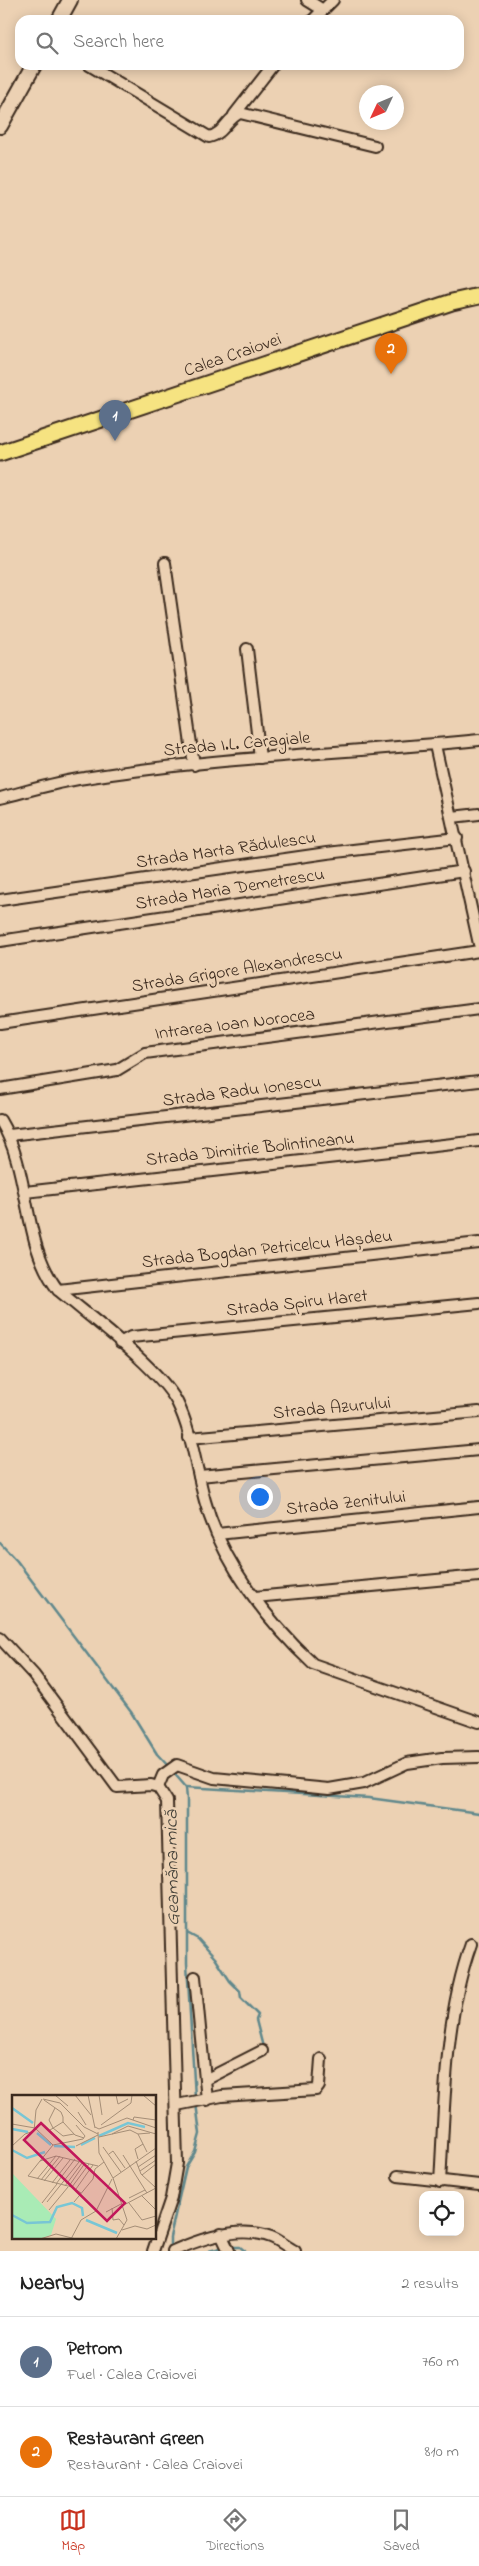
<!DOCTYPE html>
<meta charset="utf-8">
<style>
:root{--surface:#fff;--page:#f2f2f2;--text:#222;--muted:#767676;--line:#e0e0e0;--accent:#c8321e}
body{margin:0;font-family:"Indie Flower",sans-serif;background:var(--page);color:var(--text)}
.controls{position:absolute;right:15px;bottom:15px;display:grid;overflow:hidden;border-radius:10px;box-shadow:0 2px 12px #0003}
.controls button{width:45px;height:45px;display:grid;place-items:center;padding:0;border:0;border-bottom:1px solid var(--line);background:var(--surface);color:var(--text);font:25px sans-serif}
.compass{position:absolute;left:359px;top:85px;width:45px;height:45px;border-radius:50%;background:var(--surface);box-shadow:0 2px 12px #0003;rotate:226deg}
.you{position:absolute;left:259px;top:1496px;width:18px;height:18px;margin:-12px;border:4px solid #fff;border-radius:50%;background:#1a73e8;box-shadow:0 0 0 8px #1a73e833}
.badge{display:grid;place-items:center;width:32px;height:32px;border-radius:50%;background:var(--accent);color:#fff;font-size:16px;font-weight:700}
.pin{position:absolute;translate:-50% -41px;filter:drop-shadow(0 1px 2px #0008)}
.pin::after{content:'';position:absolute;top:26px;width:18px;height:15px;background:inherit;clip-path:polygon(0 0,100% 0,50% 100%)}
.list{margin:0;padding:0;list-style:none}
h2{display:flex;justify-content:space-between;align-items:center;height:65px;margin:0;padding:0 20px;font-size:21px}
h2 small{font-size:16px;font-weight:400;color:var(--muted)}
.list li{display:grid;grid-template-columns:32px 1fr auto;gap:15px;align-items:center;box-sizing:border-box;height:90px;padding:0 20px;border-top:1px solid var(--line)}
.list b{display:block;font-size:19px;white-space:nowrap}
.list p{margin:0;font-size:16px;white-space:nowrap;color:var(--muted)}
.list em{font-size:16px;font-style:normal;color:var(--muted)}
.icon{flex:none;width:28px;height:28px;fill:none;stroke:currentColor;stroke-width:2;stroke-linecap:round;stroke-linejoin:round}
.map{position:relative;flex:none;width:479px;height:2251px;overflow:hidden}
.search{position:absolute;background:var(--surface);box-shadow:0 2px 12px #0003;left:15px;right:15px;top:15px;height:55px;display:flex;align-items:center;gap:12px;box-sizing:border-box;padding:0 18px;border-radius:15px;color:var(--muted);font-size:19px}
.sheet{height:245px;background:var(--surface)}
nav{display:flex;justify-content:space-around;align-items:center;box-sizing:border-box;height:70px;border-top:1px solid var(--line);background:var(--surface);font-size:14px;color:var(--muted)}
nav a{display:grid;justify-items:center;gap:2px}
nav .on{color:var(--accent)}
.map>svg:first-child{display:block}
</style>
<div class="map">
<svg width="479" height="2251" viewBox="0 0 479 2251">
<rect width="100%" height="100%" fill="#ecd1b3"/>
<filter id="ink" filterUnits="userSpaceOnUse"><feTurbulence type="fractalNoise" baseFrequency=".02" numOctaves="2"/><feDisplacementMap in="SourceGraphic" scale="10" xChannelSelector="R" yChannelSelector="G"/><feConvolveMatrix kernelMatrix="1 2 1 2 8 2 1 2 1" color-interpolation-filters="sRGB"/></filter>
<g filter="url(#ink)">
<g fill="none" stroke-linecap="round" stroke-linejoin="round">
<g stroke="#60888c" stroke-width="2.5">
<polyline points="0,1543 17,1561 131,1712 157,1754 169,1767"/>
<polyline points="172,1771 186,1787 187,1800 187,1963 195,2097"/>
<polyline points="186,1787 369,1798 479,1813"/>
<polyline points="187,1933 198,1939 215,1958 230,1981 240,1991 241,1998 258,2015 256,2020 263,2047"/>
<polyline points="229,2247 240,2247 245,2251"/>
<polyline points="170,2250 170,2237 186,2167 195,2152 200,2134 196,2103"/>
<polyline points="209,2251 224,2247"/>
</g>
<g stroke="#3b2a1e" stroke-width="14">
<g id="minor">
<polyline points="307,0 323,10"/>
<polyline points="313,20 333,0"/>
<path d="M 89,65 L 209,137 C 224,134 227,118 240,113 L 375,146"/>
<polyline points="234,115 273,65"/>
<polyline points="165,563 194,765"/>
<polyline points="247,649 260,758"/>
<polyline points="435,745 479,944"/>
<path d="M 0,798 C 28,791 56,782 85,778 C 215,757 348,753 479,740"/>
<polyline points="452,817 479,814"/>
<polyline points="0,900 327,853 457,838"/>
<polyline points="0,941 464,871"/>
<polyline points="0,1023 479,951"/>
<polyline points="0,1089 117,1070 145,1053 479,1009"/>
<path d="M 0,1120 C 32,1173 21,1242 58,1290 C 91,1318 158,1367 177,1402 C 192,1432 196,1469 205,1501 C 221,1561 268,1622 313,1664 L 479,1722"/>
<polyline points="9,1135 479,1081"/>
<polyline points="25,1192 479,1141"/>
<polyline points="58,1290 479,1243"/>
<polyline points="120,1343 131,1337 479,1303"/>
<polyline points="189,1438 479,1412"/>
<polyline points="199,1476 479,1450"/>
<polyline points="217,1534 479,1507"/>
<polyline points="255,1597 479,1576"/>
<polyline points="0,1638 34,1675 117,1787 151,1785 158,1787 167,1801 177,2163 171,2198 153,2251"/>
<polyline points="158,1787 163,1775 177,1765 214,1778 329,1789 364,1783 407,1763 442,1758 479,1757"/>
<polyline points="195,1977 207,2100"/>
<polyline points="205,2080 262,2051"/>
<polyline points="177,2105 222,2096 316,2090 319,2086 321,2059"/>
<polyline points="398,2176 479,2185"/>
<path d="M 440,2182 C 445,2103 444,2019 471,1944"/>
<polyline points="221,2234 229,2251"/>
<path d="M 173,2251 C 202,2238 240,2225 271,2237 C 279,2240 287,2247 295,2251"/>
</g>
</g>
<g stroke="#3b2a1e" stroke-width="18">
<g id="secondary">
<polyline points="59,20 70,0"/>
<polyline points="0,126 34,65"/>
</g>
</g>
<g stroke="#3b2a1e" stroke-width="19">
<polyline id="primary" points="0,453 452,302 479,296"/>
</g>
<use href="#minor" stroke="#ecd1b3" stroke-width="10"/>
<use href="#secondary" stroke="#ecd1b3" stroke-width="14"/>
<use href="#primary" stroke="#f6e381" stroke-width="15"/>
</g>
</g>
<g text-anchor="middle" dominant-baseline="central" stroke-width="5" stroke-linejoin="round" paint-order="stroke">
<g font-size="18" fill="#3b2a1e" stroke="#ecd1b3">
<text transform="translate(233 356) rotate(-19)">Calea Craiovei</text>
<text transform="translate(237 745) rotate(-5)">Strada I.L. Caragiale</text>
<text transform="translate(226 851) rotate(-8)">Strada Marta Rădulescu</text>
<text transform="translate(230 890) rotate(-9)">Strada Maria Demetrescu</text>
<text transform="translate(237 971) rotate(-9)">Strada Grigore Alexandrescu</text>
<text transform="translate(235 1025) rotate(-7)">Intrarea Ioan Norocea</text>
<text transform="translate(242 1092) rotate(-7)">Strada Radu Ionescu</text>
<text transform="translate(250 1150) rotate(-6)">Strada Dimitrie Bolintineanu</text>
<text transform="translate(267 1250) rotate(-6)">Strada Bogdan Petricelcu Hașdeu</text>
<text transform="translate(297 1304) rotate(-6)">Strada Spiru Haret</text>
<text transform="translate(332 1409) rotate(-5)">Strada Azurului</text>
<text transform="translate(346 1504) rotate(-6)">Strada Zenitului</text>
</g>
<g font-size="19" font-style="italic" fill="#444139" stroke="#ecd1b3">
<text transform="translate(173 1868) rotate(-91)">Geamăna mică</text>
</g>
</g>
<g transform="translate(12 2095)">
<rect width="144" height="144" fill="#ecd1b3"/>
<path d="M 0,78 L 44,124 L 39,140 L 27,144 L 0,144 Z" fill="#a9ebb5"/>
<path fill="none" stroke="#78c6d5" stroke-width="2.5" d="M 0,13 L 21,28M 0,34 L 16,37M 25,38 L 39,50M 87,41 L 116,28 L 133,32M 69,50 L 83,43M 42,51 L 63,52M 0,55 L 15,63 L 33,57M 0,120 L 15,128 L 38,127 L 45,112 L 60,108 L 70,113 L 71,121M 74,125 L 105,138"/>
<path fill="none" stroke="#a58e77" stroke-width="1" d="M 43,0 L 56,11M 63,0 L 79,20M 76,0 L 83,33M 87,0 L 90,20M 104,0 L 106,9 L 116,4M 131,0 L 144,11M 31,4 L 48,8 L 72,32 L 86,39M 32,5 L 49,17 L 51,22 L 51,27 L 38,35M 66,17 L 74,30M 121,25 L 122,22 L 144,25M 51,27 L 63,40 L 72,43M 0,29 L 23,33 L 41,50 L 71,44 L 73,41 L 64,30M 89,30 L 119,8 L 120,0M 83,32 L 87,34 L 115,23 L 144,33M 41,33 L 51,41 L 62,39M 41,33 L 37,25 L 43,13M 86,37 L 87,58 L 101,83M 100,39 L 116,31 L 144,39M 126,39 L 135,57M 87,42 L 118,35 L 126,39 L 138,38M 41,50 L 28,66 L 44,61 L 86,71M 0,51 L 13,39 L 22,36 L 24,15 L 30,4M 64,51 L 86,40M 91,52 L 109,77M 97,59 L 101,56 L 113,73M 111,60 L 135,98M 126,64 L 123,54 L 131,49M 28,66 L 16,81 L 60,92 L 69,98M 124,66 L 129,79 L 144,93M 126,72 L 144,60M 128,76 L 144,65M 130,80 L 144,69M 101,83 L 144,53M 101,83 L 115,125 L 104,144M 25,84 L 44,61M 29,85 L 48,61M 32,86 L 51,63M 40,88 L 58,65M 44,89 L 63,64M 53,91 L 70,68M 57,91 L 73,68M 60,92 L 77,69M 64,94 L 81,70M 130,101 L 144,115M 117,103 L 133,95M 35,107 L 67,67M 62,107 L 81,84 L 83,74 L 92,67M 30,108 L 45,89M 117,108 L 130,125 L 144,121M 110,111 L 144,93M 100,113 L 101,125 L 107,124 L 112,130M 37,115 L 56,92M 94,117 L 109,109M 110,135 L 123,131 L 135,134 L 144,130M 28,144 L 44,139 L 64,144M 59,144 L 69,125 L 84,116 L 100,84"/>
<path fill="#c2185b" fill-opacity="0.15" stroke="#c2185b" stroke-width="2.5" d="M 29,28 L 113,108 L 95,126 L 12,45 Z"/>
<rect width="144" height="144" fill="none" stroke="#3b2a1e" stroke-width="2.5"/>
</g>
</svg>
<div class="controls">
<button><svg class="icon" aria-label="locate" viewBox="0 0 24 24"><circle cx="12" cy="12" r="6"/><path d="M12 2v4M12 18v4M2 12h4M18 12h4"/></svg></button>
</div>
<svg class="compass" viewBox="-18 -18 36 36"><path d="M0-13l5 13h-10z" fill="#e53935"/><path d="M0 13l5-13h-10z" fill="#767676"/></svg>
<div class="you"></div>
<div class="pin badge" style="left:115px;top:441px;background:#5c6f8a">1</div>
<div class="pin badge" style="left:391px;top:374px;background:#e8710a">2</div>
<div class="search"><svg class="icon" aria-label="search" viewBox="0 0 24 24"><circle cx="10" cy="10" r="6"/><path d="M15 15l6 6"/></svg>Search here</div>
</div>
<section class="sheet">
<h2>Nearby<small>2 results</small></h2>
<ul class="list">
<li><span class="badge" style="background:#5c6f8a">1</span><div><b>Petrom</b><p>Fuel · Calea Craiovei</p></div><em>760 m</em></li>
<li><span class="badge" style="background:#e8710a">2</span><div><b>Restaurant Green</b><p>Restaurant · Calea Craiovei</p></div><em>810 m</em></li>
</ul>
</section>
<nav>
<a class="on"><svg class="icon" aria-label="map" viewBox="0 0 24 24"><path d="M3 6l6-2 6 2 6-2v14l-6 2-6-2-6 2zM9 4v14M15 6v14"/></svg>Map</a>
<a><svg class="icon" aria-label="directions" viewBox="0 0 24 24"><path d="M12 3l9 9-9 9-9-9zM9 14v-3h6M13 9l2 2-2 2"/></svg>Directions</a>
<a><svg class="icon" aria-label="saved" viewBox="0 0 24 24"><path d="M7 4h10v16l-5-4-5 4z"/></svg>Saved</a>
</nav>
